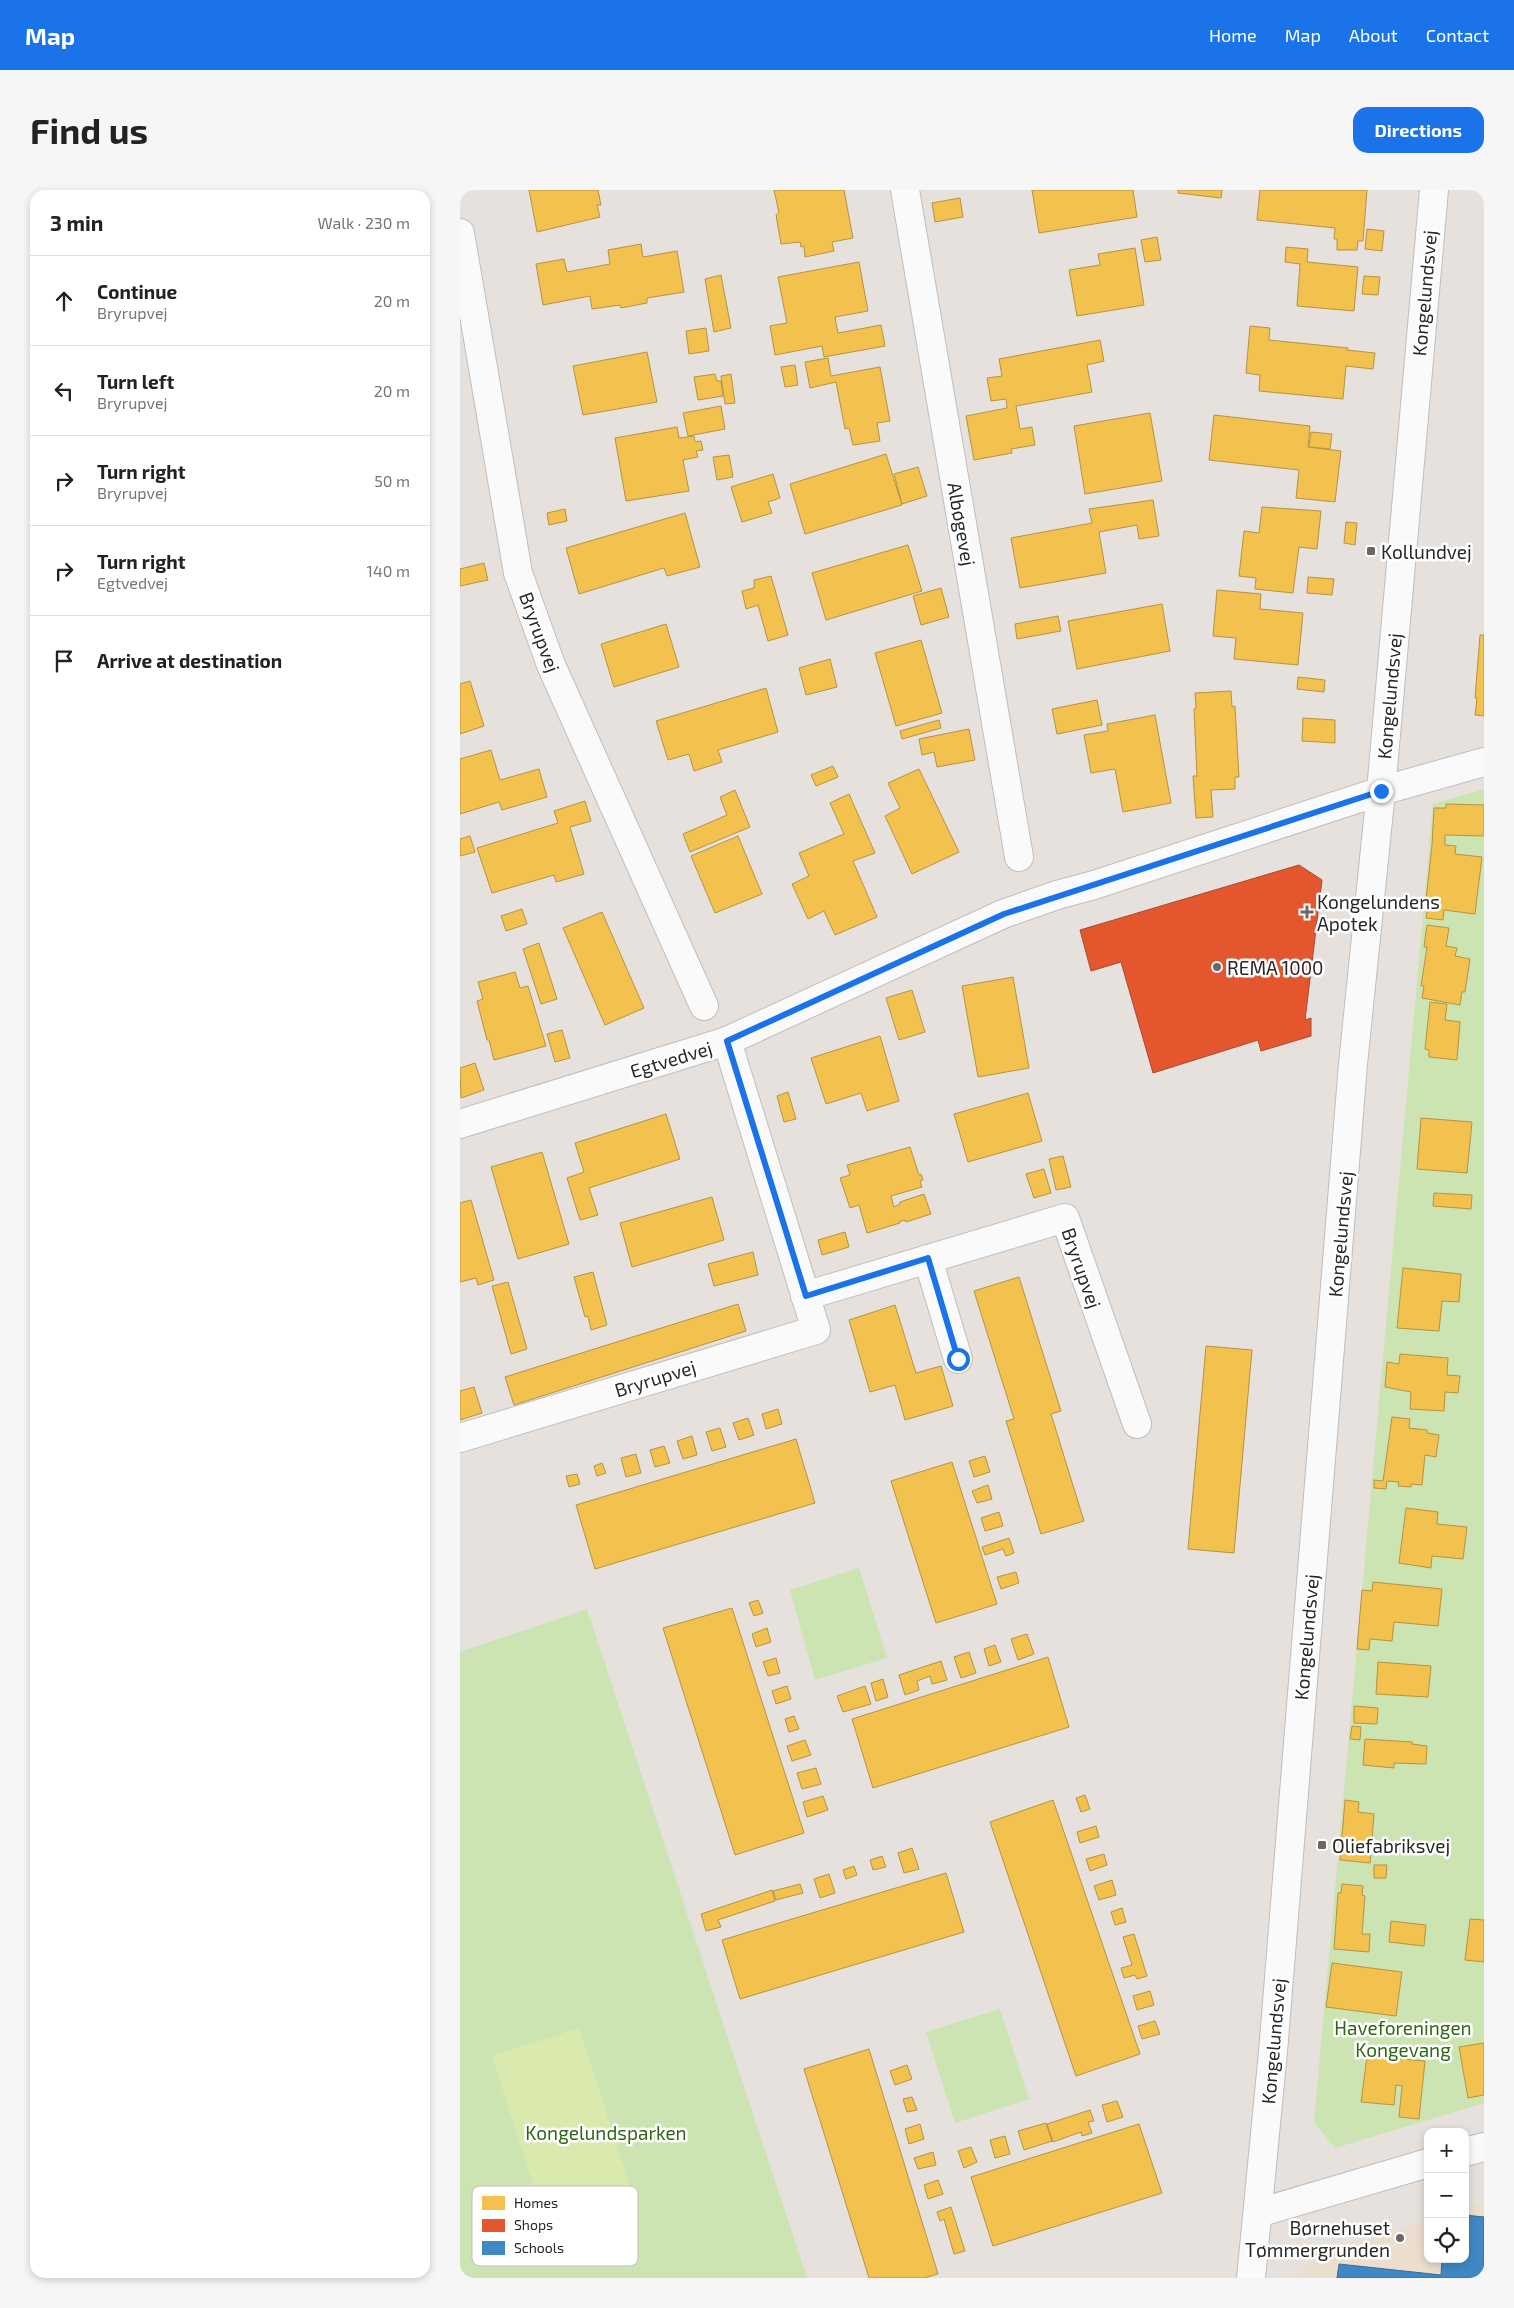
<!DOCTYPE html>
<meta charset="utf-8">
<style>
:root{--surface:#fff;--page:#f6f6f6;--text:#222;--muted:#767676;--line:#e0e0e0;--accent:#1a73e8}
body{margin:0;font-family:"Exo 2",sans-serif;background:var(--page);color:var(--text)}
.controls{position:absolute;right:15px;bottom:15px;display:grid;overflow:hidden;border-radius:10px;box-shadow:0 2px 8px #0003}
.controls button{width:45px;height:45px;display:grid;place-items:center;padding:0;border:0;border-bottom:1px solid var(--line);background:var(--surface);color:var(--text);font:25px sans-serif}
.stop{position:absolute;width:15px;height:15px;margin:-11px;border:4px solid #1a73e8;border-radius:50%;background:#fff}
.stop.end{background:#1a73e8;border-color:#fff;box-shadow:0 1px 5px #0008}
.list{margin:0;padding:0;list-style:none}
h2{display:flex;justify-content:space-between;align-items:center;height:65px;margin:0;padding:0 20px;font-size:21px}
h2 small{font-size:16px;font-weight:400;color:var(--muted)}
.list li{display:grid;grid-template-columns:32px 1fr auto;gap:15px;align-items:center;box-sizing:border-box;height:90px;padding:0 20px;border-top:1px solid var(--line)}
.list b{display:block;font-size:19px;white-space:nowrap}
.list p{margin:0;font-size:16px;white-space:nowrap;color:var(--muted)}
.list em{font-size:16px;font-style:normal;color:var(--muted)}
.icon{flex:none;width:28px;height:28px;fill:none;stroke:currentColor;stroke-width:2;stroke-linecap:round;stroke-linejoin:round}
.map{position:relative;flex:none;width:1024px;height:2088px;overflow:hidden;border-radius:15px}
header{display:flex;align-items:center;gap:30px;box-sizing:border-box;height:70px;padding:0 25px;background:var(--accent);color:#fff}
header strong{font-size:24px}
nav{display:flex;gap:28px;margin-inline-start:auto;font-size:18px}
.intro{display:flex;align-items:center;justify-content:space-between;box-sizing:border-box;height:120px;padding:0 30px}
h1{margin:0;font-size:35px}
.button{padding:12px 22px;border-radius:15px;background:var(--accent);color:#fff;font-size:18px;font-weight:700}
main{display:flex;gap:30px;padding:0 30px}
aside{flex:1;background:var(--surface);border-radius:15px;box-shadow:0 2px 8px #0003}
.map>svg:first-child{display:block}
</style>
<header>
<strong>Map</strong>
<nav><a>Home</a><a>Map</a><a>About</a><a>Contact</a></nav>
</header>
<div class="intro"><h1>Find us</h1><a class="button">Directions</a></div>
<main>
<aside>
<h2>3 min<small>Walk · 230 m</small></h2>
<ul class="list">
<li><svg class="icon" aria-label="ahead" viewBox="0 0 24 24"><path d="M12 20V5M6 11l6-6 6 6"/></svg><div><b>Continue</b><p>Bryrupvej</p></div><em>20 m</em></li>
<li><svg class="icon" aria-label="left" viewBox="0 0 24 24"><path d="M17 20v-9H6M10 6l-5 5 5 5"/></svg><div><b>Turn left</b><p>Bryrupvej</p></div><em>20 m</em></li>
<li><svg class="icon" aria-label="right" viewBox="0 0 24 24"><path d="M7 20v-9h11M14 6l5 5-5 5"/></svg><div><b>Turn right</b><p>Bryrupvej</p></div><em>50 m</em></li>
<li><svg class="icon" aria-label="right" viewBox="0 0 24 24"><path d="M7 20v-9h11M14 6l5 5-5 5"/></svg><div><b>Turn right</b><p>Egtvedvej</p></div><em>140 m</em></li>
<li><svg class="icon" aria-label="arrive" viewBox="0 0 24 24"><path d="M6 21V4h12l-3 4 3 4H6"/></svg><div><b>Arrive at destination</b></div></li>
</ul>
</aside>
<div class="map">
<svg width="1024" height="2088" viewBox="0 0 1024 2088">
<rect width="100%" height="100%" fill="#e6e1dc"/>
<polygon fill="#ebdecf" points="1024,2012 1024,2088 836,2088 857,2065 968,2030 968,2069 1005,2069 1005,2018"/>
<g fill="#cce4b1">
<polygon points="1024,599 1024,1913 875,1958 854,1932 973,614"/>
<polygon points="399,1378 427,1468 355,1490 330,1400"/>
<polygon points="127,1419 347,2088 0,2088 0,1462"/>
<polygon points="540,1819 569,1909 495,1933 466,1842"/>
</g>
<polygon fill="#dae9ae" points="119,1838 177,2017 89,2045 32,1866"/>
<g fill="#f2c14e" stroke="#b59342">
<polygon points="69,0 138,0 141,15 137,15 140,27 77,42"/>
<polygon points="314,0 384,0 393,48 372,52 374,61 345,67 344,56 341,57 340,52 321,54 316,25 319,23"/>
<polygon points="572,0 673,0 677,27 579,43"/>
<polygon points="718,0 762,0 761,8 718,3"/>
<polygon points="800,0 907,0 903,51 898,51 897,60 877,60 877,49 874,49 875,38 797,30"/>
<polygon points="500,8 503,27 475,32 472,13"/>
<polygon points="907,39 924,41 922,61 905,59"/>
<polygon points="697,47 701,70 685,72 681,50"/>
<polygon points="181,54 183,67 217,61 224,102 187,108 187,113 161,118 160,115 132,119 130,106 83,115 76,74 104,69 107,82 150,74 148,60"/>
<polygon points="826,57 848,59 847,72 898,77 894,121 837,116 840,74 825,72"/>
<polygon points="675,58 684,115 617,126 609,80 640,75 638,64"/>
<polygon points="399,72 408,121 375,127 378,143 421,135 425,156 364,167 362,156 315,165 310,136 327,133 318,87"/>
<polygon points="261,85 271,138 254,142 245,89"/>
<polygon points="904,86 920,87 918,105 902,104"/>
<polygon points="790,136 810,138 809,150 888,158 887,160 915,163 913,179 886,176 883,209 799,201 800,185 786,183"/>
<polygon points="246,138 249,161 229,164 226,141"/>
<polygon points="640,150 644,171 627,175 632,202 556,216 560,239 572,237 575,255 551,259 552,263 514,270 506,226 547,218 546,209 531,211 527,188 542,186 539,169"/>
<polygon points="187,162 197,212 123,225 113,176"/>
<polygon points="368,168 371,186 420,177 430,231 417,233 420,251 393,255 389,238 385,239 376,192 350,198 345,172"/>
<polygon points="335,175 338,195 325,197 321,177"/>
<polygon points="255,184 257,191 261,191 263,206 238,210 234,187"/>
<polygon points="271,184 275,213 265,214 261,186"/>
<polygon points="261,216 265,239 228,246 223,223"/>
<polygon points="690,223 702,291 625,304 614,236"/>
<polygon points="754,225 850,236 848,257 881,261 875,312 836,308 839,280 749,270"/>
<polygon points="217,237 219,248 234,246 235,252 241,251 243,260 236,261 238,267 223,270 229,301 166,311 155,248"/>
<polygon points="851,242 872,244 870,259 849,257"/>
<polygon points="426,264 442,315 345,344 330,294"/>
<polygon points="269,265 273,287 257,290 253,267"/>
<polygon points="458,277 467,306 442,314 434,284"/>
<polygon points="313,284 320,308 308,312 312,323 282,332 271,297"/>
<polygon points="693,310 699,346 679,349 677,335 639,342 646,383 560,398 551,348 632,333 629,319"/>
<polygon points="802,317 861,321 857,359 839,357 833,403 795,399 796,388 779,386 784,341 799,343"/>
<polygon points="105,319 107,331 89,335 87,323"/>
<polygon points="225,323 240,377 207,386 204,378 119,404 106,358"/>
<polygon points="886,332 897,333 895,355 884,353"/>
<polygon points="448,355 462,401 366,430 352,383"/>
<polygon points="24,373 28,390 0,396 0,379"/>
<polygon points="311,386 328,445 308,451 298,415 286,419 282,401 294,398 294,390"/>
<polygon points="848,387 874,389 872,405 847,403"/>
<polygon points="481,398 489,427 461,435 453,406"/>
<polygon points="757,400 801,404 800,419 843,423 838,475 774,469 776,448 753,446"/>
<polygon points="702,414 710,461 617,479 608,431"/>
<polygon points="598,426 601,441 557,449 555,434"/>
<polygon points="206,434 219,477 154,497 141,454"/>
<polygon points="1020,445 1024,445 1024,526 1015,525 1017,508 1015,508"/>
<polygon points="461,450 482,523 436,536 415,463"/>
<polygon points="370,469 377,497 346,505 339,478"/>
<polygon points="838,487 865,490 864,502 837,499"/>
<polygon points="10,491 24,536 0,544 0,494"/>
<polygon points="306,498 318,542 258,560 262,572 234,581 229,564 208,570 196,531"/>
<polygon points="771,501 772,517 775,516 779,587 775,587 775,599 751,600 753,627 736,628 733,586 737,586 734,519 736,518 735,503"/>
<polygon points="637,510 642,535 597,544 592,519"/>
<polygon points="695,525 711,613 663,622 655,579 631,583 624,545 648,541 647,534"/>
<polygon points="843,528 875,530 875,553 842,551"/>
<polygon points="479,530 481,538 442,549 440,541"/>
<polygon points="509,539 515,570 477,577 474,562 462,565 459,549"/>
<polygon points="31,560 40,590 79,579 87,607 42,620 39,612 0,624 0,569"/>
<polygon points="373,576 378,587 356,596 351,585"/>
<polygon points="459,579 499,662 452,684 425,626 440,618 428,593"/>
<polygon points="275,600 290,637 230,662 223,644 267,625 260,607"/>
<polygon points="389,604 415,663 393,671 417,727 375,745 364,721 348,729 332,694 349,686 339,663 384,644 370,613"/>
<polygon points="125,611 131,631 110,637 124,684 96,692 94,685 32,703 17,658 98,633 94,621"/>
<polygon points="986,614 1024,615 1024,646 985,645 985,655 996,656 995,664 1022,667 1015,724 984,720 983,730 966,728 969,711 966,710 972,655 974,618 986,618"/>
<polygon points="10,646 15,662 0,666 0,649"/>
<polygon points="278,646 302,704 255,723 231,666"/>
<polygon points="62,719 67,734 46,741 41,726"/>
<polygon points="142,722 184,818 145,835 103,738"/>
<polygon points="967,735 989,738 986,756 997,758 995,766 1010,769 1005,802 1002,802 1000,815 962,808 964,796 961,796 967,757 964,757"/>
<polygon points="79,753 97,809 81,814 63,759"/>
<polygon points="55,782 60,798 68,796 86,856 34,870 29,850 27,850 17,811 23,809 18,792"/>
<polygon points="553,787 569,878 518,887 502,796"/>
<polygon points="452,800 465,842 439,850 426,808"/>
<polygon points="970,812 987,814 985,830 1000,832 997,870 969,867 969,860 965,859"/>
<polygon points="102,840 110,868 95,872 87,844"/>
<polygon points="420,846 439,911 407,921 401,903 366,914 351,868"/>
<polygon points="15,873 24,900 1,908 0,878"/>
<polygon points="328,902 336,929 324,932 317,906"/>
<polygon points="568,903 582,951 508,972 494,924"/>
<polygon points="206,924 220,969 129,998 138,1025 120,1030 107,988 124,982 115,953"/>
<polygon points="961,928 1012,932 1007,983 957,979"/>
<polygon points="450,957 459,985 461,984 463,990 460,991 462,997 431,1006 434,1017 440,1014 440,1012 464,1004 471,1024 446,1032 445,1030 439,1032 440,1033 407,1043 399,1015 390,1018 380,988 390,985 387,975"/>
<polygon points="82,962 109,1054 58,1069 31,977"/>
<polygon points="603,966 611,997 596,1000 589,969"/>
<polygon points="584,979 591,1003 574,1008 566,984"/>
<polygon points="974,1003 1012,1005 1011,1019 973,1016"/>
<polygon points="252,1007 264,1050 172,1077 160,1033"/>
<polygon points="11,1010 34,1090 18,1095 16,1088 0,1092 0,1013"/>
<polygon points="385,1042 389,1057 362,1065 358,1050"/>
<polygon points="293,1062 298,1085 254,1096 248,1074"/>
<polygon points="943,1078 1001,1084 999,1112 982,1111 979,1141 937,1138"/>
<polygon points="133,1082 147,1135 131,1140 128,1126 125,1127 114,1087"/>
<polygon points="559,1087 601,1221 591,1224 624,1331 581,1344 546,1231 554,1229 514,1101"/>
<polygon points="48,1092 67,1159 51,1164 32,1096"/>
<polygon points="278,1114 286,1141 54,1215 45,1187"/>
<polygon points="435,1115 456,1183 481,1176 493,1216 445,1230 435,1195 410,1202 389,1130"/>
<polygon points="746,1156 792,1160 774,1363 728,1359"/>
<polygon points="940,1164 988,1168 987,1185 1000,1186 998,1203 985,1202 984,1221 950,1219 951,1202 925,1197 927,1172 939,1174"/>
<polygon points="14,1197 22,1223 0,1230 0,1201"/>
<polygon points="318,1219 322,1234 306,1239 302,1224"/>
<polygon points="932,1227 950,1229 949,1238 967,1240 967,1243 979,1245 976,1267 965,1265 962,1295 951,1294 951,1297 938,1296 939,1292 927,1291 926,1299 914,1298 914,1290 923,1291"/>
<polygon points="288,1228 294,1245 279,1250 273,1233"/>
<polygon points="260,1238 266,1257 252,1261 246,1242"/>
<polygon points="232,1246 237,1265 223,1269 217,1251"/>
<polygon points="336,1249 355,1313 135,1379 116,1315"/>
<polygon points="204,1256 210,1273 195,1277 190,1260"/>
<polygon points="176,1264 181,1283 166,1287 161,1268"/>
<polygon points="525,1266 530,1282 514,1287 509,1271"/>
<polygon points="492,1272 537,1414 476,1433 431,1291"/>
<polygon points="142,1273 146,1283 137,1286 134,1276"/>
<polygon points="117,1284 120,1294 109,1297 106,1286"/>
<polygon points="528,1295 532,1309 517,1313 512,1301"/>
<polygon points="946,1318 978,1322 977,1334 1007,1337 1003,1369 972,1366 971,1378 939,1373"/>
<polygon points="539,1322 543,1336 525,1341 521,1328"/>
<polygon points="549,1348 554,1363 546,1366 543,1359 525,1365 522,1357"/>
<polygon points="556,1382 559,1393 541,1399 537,1387"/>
<polygon points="913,1392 982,1399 978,1436 934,1432 932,1451 910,1449 909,1460 897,1459 902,1400 912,1401"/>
<polygon points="298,1410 303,1423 294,1426 289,1413"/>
<polygon points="272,1418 344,1643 275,1665 203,1438"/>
<polygon points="307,1438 311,1452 296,1457 292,1444"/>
<polygon points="567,1444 574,1464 558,1470 551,1449"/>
<polygon points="535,1455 541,1472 529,1476 524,1459"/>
<polygon points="509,1462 516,1483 501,1488 494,1467"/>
<polygon points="588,1467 609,1537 413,1598 392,1529"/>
<polygon points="316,1468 320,1483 308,1486 303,1472"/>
<polygon points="481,1471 487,1490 472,1494 470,1486 457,1491 459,1500 445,1505 439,1485"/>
<polygon points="918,1472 971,1476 968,1507 916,1504"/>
<polygon points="423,1489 428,1507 416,1511 411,1493"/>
<polygon points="327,1496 331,1509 316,1514 312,1501"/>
<polygon points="405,1496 411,1514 383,1522 377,1506"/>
<polygon points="894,1516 918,1518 917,1534 894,1533"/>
<polygon points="334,1526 339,1539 329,1542 325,1529"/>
<polygon points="892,1536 901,1537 900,1550 890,1549"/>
<polygon points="905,1549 952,1552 952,1554 967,1556 966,1574 934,1573 934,1578 903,1575"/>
<polygon points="345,1550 351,1565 332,1571 327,1556"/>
<polygon points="356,1578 361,1594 342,1599 337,1583"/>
<polygon points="625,1605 630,1619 621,1622 616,1608"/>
<polygon points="363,1606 368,1620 347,1627 343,1612"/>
<polygon points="593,1610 680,1864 616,1886 530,1632"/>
<polygon points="885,1610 899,1612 898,1622 914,1624 910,1673 880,1670"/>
<polygon points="636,1636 639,1647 620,1653 617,1642"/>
<polygon points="452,1658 459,1679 444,1683 438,1663"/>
<polygon points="644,1664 647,1675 630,1681 626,1669"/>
<polygon points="422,1666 426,1677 413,1680 410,1670"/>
<polygon points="914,1675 927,1675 926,1688 914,1688"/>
<polygon points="394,1676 397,1685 386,1689 383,1680"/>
<polygon points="486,1683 504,1742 280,1809 262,1750"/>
<polygon points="369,1684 375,1703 360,1708 354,1689"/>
<polygon points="652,1690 656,1705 639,1710 634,1696"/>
<polygon points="340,1694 343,1703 316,1710 313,1701"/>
<polygon points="882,1694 903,1696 902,1705 905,1706 902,1744 910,1744 909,1762 874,1759 878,1703 881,1703"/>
<polygon points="312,1700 315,1711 258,1730 261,1737 246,1741 241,1724"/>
<polygon points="662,1718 666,1732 655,1735 651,1722"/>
<polygon points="1010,1729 1024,1730 1024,1772 1005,1770"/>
<polygon points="931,1731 966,1735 964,1756 929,1752"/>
<polygon points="674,1744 687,1786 677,1789 675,1785 664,1788 661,1778 672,1775 663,1747"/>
<polygon points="872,1773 942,1782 936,1826 866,1817"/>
<polygon points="690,1801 694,1815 677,1820 673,1806"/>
<polygon points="695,1831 700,1844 682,1849 678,1836"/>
<polygon points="1024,1853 1024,1905 1008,1908 999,1857"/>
<polygon points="409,1859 478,2084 464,2088 409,2088 344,1879"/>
<polygon points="907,1866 965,1871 959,1929 939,1927 942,1896 936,1895 934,1915 901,1912"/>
<polygon points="447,1875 452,1889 435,1895 430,1881"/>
<polygon points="452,1907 457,1920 447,1922 443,1909"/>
<polygon points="657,1911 663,1927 647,1932 642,1915"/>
<polygon points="630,1920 634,1931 628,1932 632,1943 622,1946 621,1942 593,1952 587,1934"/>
<polygon points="586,1933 592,1951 564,1960 558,1941"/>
<polygon points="460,1934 464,1949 449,1954 445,1939"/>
<polygon points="679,1934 702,2003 533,2056 511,1987"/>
<polygon points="545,1946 550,1964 535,1968 530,1950"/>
<polygon points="511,1957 517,1972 504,1978 498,1961"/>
<polygon points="473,1962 476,1975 458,1979 454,1968"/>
<polygon points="478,1990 483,2004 468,2009 464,1995"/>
<polygon points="491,2017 505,2061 494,2064 484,2029 480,2031 477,2022"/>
</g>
<polygon fill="#e4572e" stroke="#ab492c" points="839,675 862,690 845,830 851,828 851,846 801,861 798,850 693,883 661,772 631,781 620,740"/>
<polygon fill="#3f88c5" stroke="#386b96" points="1005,2025 1024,2027 1024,2088 877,2088 879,2074 981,2085 982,2069 1005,2069"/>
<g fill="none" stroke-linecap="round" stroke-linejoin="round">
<g stroke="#bfbebe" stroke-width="30">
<g id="minor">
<polyline points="445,0 559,667"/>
<polyline points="0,43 58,383 91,475 244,816"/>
<polyline points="0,934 267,851 543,724 597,705 634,695 921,601 1024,572"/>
<polyline points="468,1069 498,1169"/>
<polyline points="345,1106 605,1028 677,1234"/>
<polyline points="0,1248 356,1140 267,851"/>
<polyline points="1005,1962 1024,1957"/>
<polyline points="798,2023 968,1973"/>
<polyline points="791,2088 813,1862 893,874 921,601 974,0"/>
</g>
</g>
<use href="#minor" stroke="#fbfafa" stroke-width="28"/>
</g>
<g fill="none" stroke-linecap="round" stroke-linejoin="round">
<polyline stroke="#1a73e8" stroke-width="6" points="498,1169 468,1068 346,1106 267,851 544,724 921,601"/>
</g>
<g fill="#6a6866" stroke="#fff" stroke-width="2">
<rect x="906" y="356" width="10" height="10" rx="2.5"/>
<path d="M844.5 714.5h5v5h5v5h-5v5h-5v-5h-5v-5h5z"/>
<circle cx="757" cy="777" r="5"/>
<rect x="857" y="1650" width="10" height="10" rx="2.5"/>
<circle cx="940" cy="2048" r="5"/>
</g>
<g text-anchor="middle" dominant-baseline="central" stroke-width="5" stroke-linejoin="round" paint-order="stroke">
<g font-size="19" fill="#272727" stroke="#fff">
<text transform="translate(964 103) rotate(-85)">Kongelundsvej</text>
<text transform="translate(502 334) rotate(80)">Albøgevej</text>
<text transform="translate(80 442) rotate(70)">Bryrupvej</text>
<text transform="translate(929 506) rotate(-85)">Kongelundsvej</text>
<text transform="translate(211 869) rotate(-17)">Egtvedvej</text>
<text transform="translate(880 1044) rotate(-85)">Kongelundsvej</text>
<text transform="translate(622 1078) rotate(71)">Bryrupvej</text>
<text transform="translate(195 1188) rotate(-17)">Bryrupvej</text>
<text transform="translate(846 1447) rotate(-85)">Kongelundsvej</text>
<text transform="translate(813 1851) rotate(-85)">Kongelundsvej</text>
</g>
<g font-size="19" fill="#272727" stroke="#fff" text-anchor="start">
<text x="921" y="361">Kollundvej</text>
<text x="857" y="711">Kongelundens<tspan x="857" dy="22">Apotek</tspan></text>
<text x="767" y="777">REMA 1000</text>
<text x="872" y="1655">Oliefabriksvej</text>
<text x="930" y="2037" text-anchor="end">Børnehuset<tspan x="930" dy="22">Tømmergrunden</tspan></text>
</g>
<g font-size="19" fill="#2f6714" stroke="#fff">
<text x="943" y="1837">Haveforeningen<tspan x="943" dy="22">Kongevang</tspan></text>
<text x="146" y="1942">Kongelundsparken</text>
</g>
</g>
<rect x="12" y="1996" width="166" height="80" rx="8" fill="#fff" stroke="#bebebe" stroke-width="1"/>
<rect x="22" y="2006" width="23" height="14" fill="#f2c14e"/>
<rect x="22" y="2029" width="23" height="13" fill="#e4572e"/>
<rect x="22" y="2051" width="23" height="14" fill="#3f88c5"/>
<g font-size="14" fill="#272727">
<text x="54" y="2018">Homes</text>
<text x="54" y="2040">Shops</text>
<text x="54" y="2063">Schools</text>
</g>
</svg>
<div class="controls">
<button>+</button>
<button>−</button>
<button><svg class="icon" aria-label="locate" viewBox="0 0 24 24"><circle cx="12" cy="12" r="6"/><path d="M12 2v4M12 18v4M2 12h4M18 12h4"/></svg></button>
</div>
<div class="stop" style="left:498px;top:1169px"></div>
<div class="stop end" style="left:921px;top:601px"></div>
</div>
</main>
